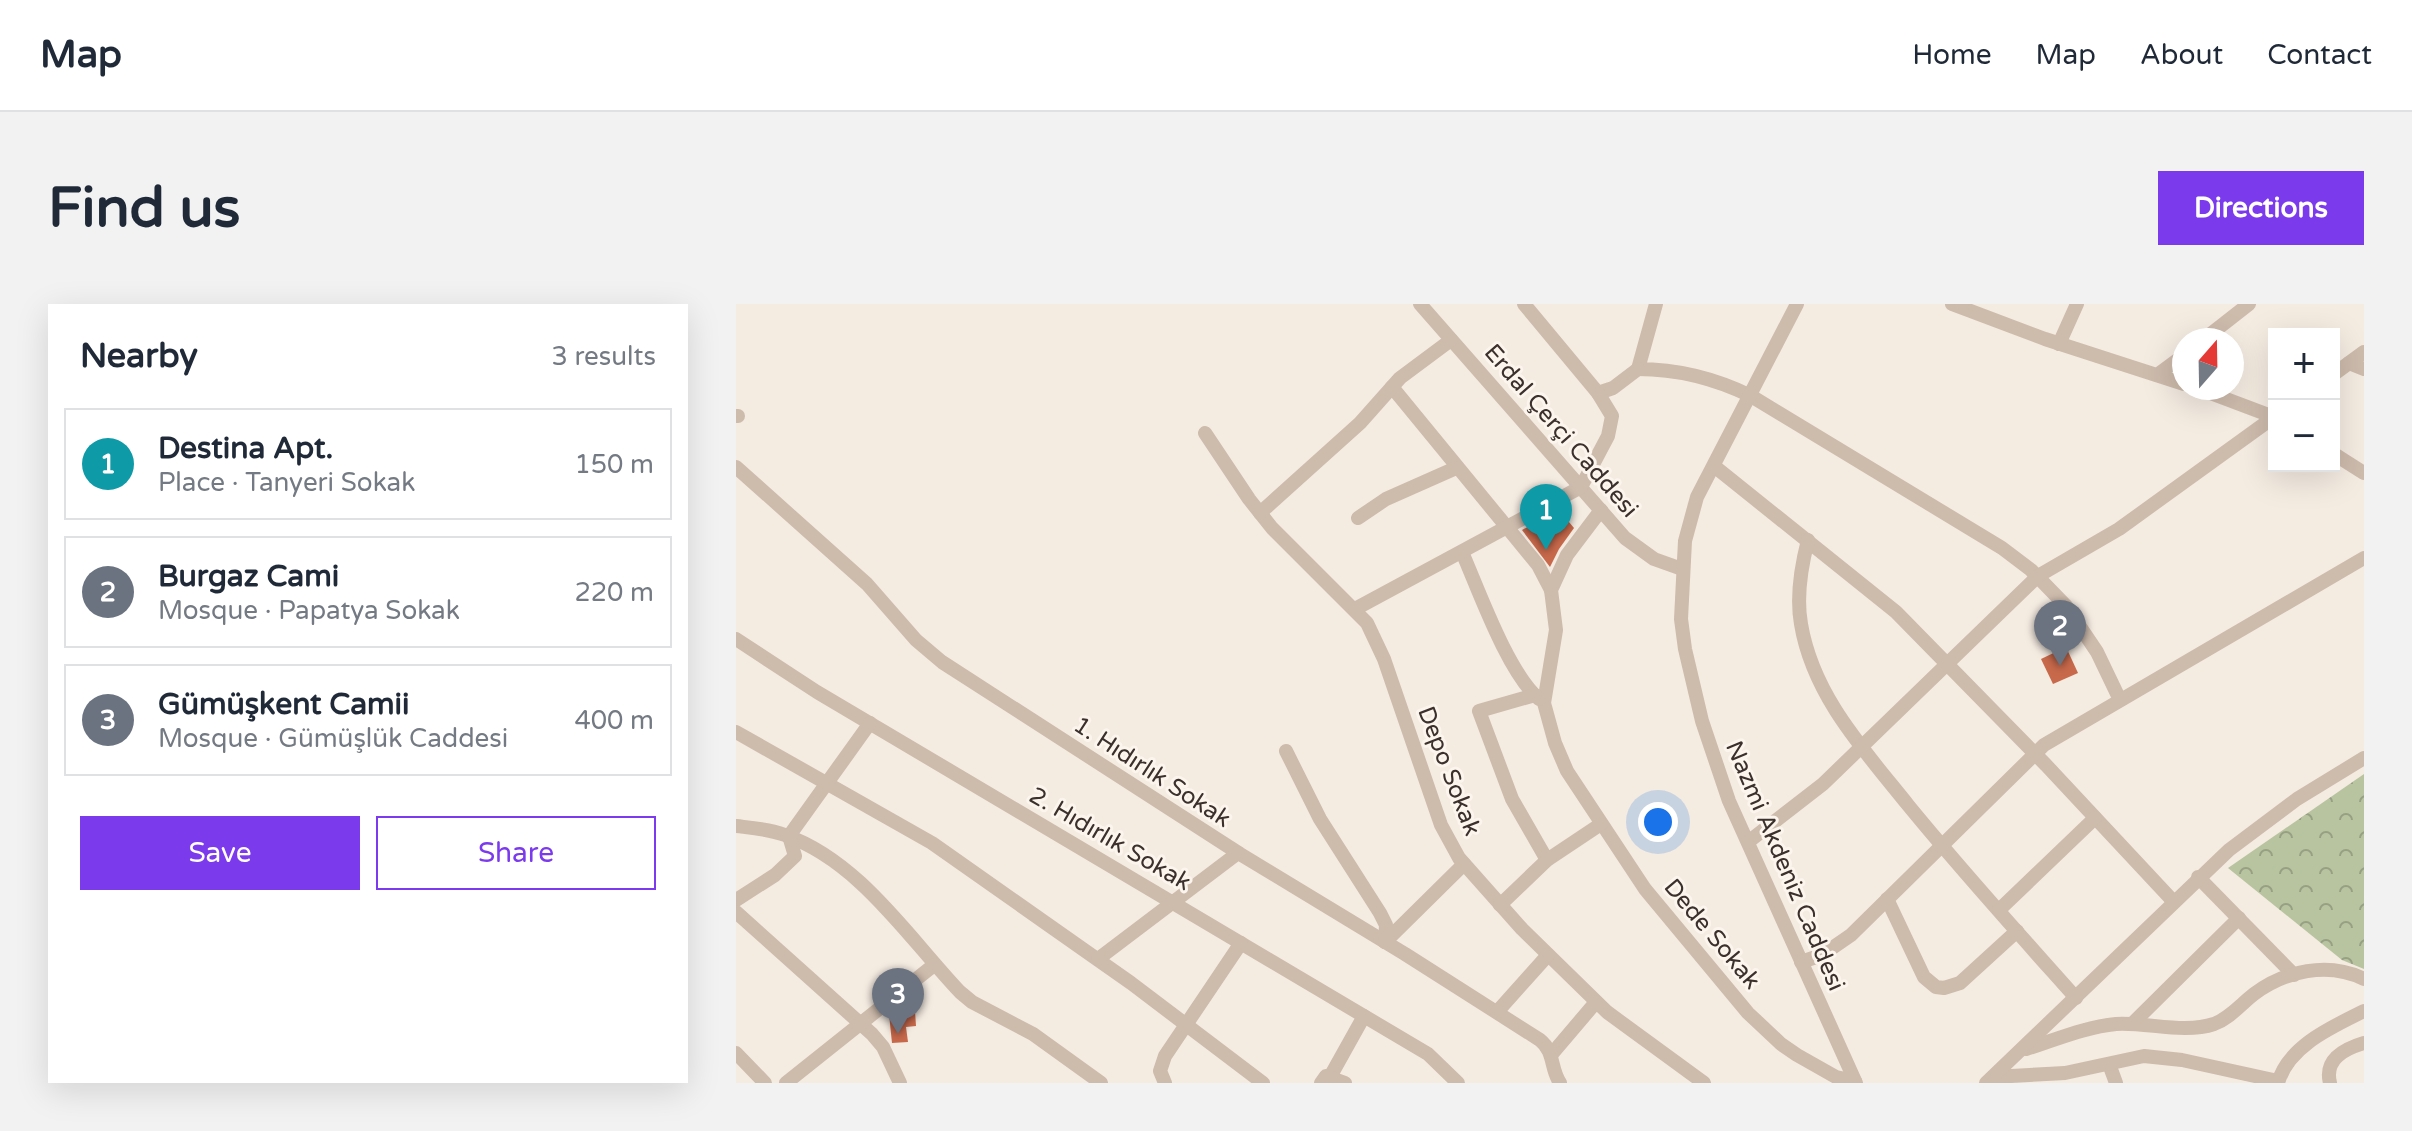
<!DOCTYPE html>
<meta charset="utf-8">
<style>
:root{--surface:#fff;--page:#f2f2f3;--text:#1f2937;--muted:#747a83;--line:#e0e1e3;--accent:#7c3aed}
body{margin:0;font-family:"Varela Round",sans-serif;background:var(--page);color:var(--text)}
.controls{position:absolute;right:24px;top:24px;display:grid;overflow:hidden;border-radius:0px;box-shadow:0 8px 32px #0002}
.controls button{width:72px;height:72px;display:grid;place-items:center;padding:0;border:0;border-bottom:2px solid var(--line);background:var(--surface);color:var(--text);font:40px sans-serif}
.compass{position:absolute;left:1436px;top:24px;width:72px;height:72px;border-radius:50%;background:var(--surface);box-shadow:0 8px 32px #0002;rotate:20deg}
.you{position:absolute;left:922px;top:518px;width:28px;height:28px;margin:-20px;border:6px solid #fff;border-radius:50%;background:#1a73e8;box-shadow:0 0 0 12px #1a73e833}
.badge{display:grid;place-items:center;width:52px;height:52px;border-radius:50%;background:var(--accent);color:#fff;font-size:26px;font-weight:700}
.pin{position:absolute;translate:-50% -66px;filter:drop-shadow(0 2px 4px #0008)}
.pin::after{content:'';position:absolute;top:42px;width:28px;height:24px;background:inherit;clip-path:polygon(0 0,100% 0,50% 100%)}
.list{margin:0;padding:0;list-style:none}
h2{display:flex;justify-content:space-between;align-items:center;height:104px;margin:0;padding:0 32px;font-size:34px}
h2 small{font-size:26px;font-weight:400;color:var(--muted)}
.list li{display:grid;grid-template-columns:52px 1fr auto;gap:24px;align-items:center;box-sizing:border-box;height:112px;margin:0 16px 16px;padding:0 16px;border:2px solid var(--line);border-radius:0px}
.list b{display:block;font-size:30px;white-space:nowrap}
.list p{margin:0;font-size:26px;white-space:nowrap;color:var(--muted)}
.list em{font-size:26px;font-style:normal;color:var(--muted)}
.actions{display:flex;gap:16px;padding:24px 32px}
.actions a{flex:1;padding:18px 0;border:2px solid var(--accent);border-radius:0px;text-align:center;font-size:28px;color:var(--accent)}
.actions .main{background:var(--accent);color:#fff}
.map{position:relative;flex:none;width:1628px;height:779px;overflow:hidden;border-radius:0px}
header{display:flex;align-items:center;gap:48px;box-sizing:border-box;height:112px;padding:0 40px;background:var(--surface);border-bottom:2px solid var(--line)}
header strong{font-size:38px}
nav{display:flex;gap:44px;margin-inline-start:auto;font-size:28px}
.intro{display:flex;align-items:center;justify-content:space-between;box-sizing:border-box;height:192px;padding:0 48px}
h1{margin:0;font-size:56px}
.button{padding:20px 36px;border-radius:0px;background:var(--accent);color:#fff;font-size:28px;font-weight:700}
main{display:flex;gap:48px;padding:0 48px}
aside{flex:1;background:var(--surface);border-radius:0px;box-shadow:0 8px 32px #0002}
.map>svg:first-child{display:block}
</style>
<header>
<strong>Map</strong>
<nav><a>Home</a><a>Map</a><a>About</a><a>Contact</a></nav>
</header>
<div class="intro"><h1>Find us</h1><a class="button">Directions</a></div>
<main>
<aside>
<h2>Nearby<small>3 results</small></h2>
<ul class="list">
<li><span class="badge" style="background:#0f9aa8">1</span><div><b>Destina Apt.</b><p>Place · Tanyeri Sokak</p></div><em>150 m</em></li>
<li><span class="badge" style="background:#6b7280">2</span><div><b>Burgaz Cami</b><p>Mosque · Papatya Sokak</p></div><em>220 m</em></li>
<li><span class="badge" style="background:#6b7280">3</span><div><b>Gümüşkent Camii</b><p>Mosque · Gümüşlük Caddesi</p></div><em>400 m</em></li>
</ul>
<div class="actions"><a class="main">Save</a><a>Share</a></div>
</aside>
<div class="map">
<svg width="1628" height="779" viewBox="0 0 1628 779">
<defs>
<pattern id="forest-crowns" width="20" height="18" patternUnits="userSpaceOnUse" patternTransform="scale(2)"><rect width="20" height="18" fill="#b8c4a0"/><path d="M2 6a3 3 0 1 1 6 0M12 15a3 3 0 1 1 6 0" fill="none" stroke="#97a083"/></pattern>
</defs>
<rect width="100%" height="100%" fill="#f4ebe1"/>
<polygon fill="url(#forest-crowns)" points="1628,470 1628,665 1606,656 1492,564"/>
<g fill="#c8694b">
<polygon points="823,206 838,224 823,245 814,263 786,226"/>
<polygon points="1330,343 1342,369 1317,380 1305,355"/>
<polygon points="179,707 180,722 170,723 172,738 156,739 153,710"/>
</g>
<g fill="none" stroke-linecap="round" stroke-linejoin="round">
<g stroke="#cdbbac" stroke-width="14">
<polyline points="684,0 889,234 918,255 946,265"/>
<path d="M 920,0 L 902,65 C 943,65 978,74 1015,92 L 1266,244 L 1295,266 L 1330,302 L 1361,348 L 1384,396"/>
<polyline points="1061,0 961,193 949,237 945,315 949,345 966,417 993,497 1120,779"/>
<polyline points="1216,0 1309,35 1448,80"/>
<polyline points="1467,36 1513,0"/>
<polyline points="1323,40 1341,0"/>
<polyline points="1613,59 1628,65"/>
<polyline points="1598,70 1628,48"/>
<polyline points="1421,71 1448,51"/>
<polyline points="656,83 802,261 815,286"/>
<polyline points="1461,84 1538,113"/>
<polyline points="862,89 877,84 902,65"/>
<polyline points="0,112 2,112"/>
<polyline points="469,129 513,195 536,224 631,319 648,355 705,521 723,554 786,625 871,708 968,779"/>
<polyline points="1598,150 1628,169"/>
<polyline points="978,162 1160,308 1310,461 1437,597"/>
<path d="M 0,163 L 131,280 L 180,336 L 206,358 L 504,550 L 669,650 L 804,736 C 819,748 814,764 824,779"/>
<polyline points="865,206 831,251 815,286 820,326 808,399 819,439 831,467 909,585 1012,709 1045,740 1061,751 1100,773 1119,777"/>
<polyline points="524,209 624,119 664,74 715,36"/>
<polyline points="622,214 650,195 720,164"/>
<path d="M 1072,236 C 1065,263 1060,292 1065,320 C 1077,392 1128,446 1172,501 C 1226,567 1283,630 1340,694"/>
<path d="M 726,248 C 743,287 772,369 803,395"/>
<polyline points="619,305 845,183 872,132 876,112 862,89 788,0"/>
<polyline points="0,335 81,388 692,750 722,779"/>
<polyline points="799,391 743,407 776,495 811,556"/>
<polyline points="0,428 196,539 395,679 527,779"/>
<polyline points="550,447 584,515 644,609 650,621 649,638"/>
<path d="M 0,522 C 17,524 33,525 49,531 C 123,557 172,633 224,688 L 236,698 L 297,730 L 365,779"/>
<polyline points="1012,538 1087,480 1302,272 1383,225 1538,113"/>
<polyline points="1462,573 1558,671"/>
<polyline points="1151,595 1188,673 1200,683 1208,684 1224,679 1281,627"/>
<polyline points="0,596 39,571 59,552 53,532 134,419"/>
<polyline points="764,601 811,556 865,520"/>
<polyline points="1263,606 1359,514"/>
<polyline points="0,608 136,730 147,743 164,779"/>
<polyline points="649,638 728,560"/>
<polyline points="362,655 502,549"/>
<polyline points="1065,658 1086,651 1115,631 1308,441 1628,254"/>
<polyline points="761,708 812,651"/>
<polyline points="1397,719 1503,614"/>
<path d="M 1290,745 C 1319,736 1349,723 1380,720 C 1411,718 1448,730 1478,720 C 1494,714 1505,700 1518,690 C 1549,667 1592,657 1628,675"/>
<polyline points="0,749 29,779"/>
<polyline points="815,751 860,698"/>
<polyline points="1373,760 1380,779"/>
<polyline points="594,773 628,712"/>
<polyline points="1257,773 1329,769 1408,752 1446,756 1542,777"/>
<polyline points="50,779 198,661"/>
<polyline points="429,779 424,767 429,752 505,639"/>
<polyline points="585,779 590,772 609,779"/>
<polyline points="1250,779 1493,546 1561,495 1628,454"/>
<path d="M 1542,779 C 1552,742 1596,723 1628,707"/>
<path d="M 1594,779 C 1588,755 1608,745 1628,739"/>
</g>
</g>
<g text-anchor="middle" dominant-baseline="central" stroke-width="6" stroke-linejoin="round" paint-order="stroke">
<g font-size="24" fill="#3b302b" stroke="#fbf5ee">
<text transform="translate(825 127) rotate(49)">Erdal Çerçi Caddesi</text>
<text transform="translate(713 467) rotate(69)">Depo Sokak</text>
<text transform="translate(416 468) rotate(33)">1. Hıdırlık Sokak</text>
<text transform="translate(374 535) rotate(30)">2. Hıdırlık Sokak</text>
<text transform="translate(1049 562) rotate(67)">Nazmi Akdeniz Caddesi</text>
<text transform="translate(976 630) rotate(50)">Dede Sokak</text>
</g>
</g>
</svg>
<div class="controls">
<button>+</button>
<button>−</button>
</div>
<svg class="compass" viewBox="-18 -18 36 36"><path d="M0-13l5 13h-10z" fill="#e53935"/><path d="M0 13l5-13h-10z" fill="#747a83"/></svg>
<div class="you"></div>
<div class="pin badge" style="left:810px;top:246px;background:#0f9aa8">1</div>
<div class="pin badge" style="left:1324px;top:362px;background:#6b7280">2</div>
<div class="pin badge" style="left:162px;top:730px;background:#6b7280">3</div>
</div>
</main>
